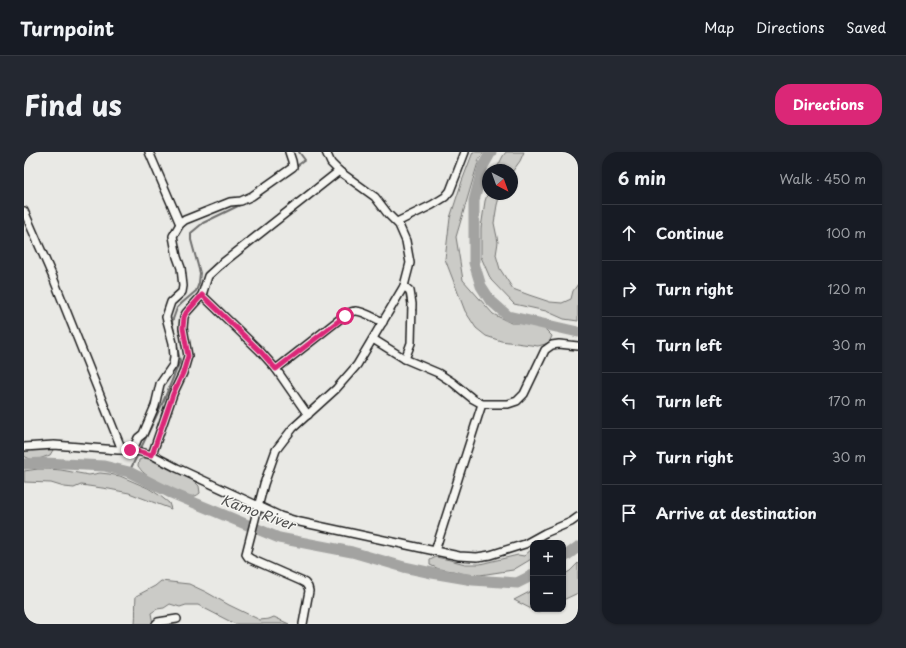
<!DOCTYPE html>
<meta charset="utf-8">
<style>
:root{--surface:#171b24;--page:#242831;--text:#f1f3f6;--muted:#9ea1a6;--line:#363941;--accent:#db2777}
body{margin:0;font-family:"Playpen Sans",sans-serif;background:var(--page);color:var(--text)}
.controls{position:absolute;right:12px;bottom:12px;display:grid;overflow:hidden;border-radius:8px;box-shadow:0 1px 3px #0004}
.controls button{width:36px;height:36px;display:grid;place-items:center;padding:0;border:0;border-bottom:1px solid var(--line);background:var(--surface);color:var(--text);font:20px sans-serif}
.compass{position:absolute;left:458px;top:12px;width:36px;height:36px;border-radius:50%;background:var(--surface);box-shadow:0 1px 3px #0004;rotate:139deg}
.stop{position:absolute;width:12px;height:12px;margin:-9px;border:3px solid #db2777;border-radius:50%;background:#fff}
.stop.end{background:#db2777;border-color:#fff;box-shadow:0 1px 4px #0008}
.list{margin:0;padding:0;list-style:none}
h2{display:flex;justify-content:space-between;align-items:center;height:52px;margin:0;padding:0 16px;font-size:17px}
h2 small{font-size:13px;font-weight:400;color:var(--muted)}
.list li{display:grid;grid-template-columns:26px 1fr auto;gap:12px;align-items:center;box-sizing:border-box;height:56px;padding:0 16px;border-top:1px solid var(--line)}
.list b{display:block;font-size:15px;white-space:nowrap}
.list em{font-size:13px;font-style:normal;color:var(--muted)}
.icon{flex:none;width:22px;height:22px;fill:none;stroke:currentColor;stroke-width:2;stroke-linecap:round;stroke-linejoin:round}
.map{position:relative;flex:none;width:554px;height:472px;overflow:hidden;border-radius:16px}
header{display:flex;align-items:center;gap:24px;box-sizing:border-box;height:56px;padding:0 20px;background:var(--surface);border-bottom:1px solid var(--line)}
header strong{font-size:19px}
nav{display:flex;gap:22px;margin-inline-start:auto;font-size:14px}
.intro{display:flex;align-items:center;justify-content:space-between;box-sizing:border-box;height:96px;padding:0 24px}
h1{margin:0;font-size:28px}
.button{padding:10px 18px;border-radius:16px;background:var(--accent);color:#fff;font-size:14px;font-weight:700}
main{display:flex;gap:24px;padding:0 24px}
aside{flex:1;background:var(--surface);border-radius:16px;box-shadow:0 1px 3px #0004}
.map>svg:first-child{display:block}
</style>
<header>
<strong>Turnpoint</strong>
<nav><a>Map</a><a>Directions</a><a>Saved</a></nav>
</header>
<div class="intro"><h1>Find us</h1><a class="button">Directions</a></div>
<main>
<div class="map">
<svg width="554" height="472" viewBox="0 0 554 472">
<rect width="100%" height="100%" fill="#e9e9e5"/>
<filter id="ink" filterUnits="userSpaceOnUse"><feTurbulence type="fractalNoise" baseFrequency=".025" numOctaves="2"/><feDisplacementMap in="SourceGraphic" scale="8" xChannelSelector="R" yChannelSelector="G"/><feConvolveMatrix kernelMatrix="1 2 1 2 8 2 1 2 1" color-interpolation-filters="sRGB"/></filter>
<g filter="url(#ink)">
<g fill="#cbcbc7" stroke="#747472">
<polygon points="449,0 460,0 455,7 432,85 439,128 469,162 487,171 506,171 520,176 528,184 525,191 514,194 477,189 462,184 452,176 441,159 421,107 426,66 438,29"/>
<polygon points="482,0 500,0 496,9 488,20 488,18 472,18 479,4"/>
<polygon points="464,40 464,42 476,42 473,53 470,71 474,90 472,103 476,117 489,137 505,143 526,150 538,151 547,147 549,139 554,132 554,169 540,167 522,159 490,152 467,128 457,105 457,76 461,49"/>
<polygon points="27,296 29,298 26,303 12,308 8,308 0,304 0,298"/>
<path d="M 120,306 L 130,308 L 138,311 L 169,328 L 175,334 L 176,341 C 175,342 172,344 171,344 C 160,347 128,328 120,321 C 117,319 116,316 114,314 L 115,308 Z"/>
<polygon points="14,317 25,317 37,318 65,323 76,321 85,322 96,324 124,336 135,343 145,351 147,357 105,341 85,337 57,333 50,336 40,335 27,331 0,330 0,319"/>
<polygon points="509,396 509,406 489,418 456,423 441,422 429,419 415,417 406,413 406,408 412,405 426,408 441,412 456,412 494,403 500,404"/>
<polygon points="554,411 554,441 539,448 539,423 546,419"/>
<path d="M 137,429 L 165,432 L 182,440 L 205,453 L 236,468 L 245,467 L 250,465 L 265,472 L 211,472 L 174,453 L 162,453 L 156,455 L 146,452 L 140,456 L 133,457 L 127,461 L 129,472 L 111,472 C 112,462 111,453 112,444 L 131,434 Z"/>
<polygon points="509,438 509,457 520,457 513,460 490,448"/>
</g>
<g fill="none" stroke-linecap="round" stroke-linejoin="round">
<g stroke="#6d6d6c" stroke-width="2">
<polyline points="270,16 281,8 275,0"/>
<polyline points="116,298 139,250 156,209 148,170 153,156 158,151 172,139 175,131 176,121 167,88 167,81 179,71 218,52"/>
<polyline points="105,320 114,302"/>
</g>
<g stroke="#a3a3a1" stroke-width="11">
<polyline points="467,0 459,14 450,49 450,111 457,134 466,148 484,164 554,180"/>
<polyline points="0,312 21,311 80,314 105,320 147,341 255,386 328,400 380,415 408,421 449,428 493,431 509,423"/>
<polyline points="539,406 554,395"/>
</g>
<g stroke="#1c1c1c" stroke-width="10">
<g id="street">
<polyline points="125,0 156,72"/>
<polyline points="0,59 28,123 98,298"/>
<polyline points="373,70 408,53 421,45 426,39 441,0"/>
<polyline points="380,134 386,139 388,152 387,191 381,207"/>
<polyline points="178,143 236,199 252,217 284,263"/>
<polyline points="349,187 381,207 414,221 428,230 449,247 458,252 484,252 493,249 500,242 521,198 528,193 535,192 554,194"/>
<path d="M 252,217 L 321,163 C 324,162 327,159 331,159 C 338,158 352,167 359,170"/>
<polyline points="0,295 30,293 94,298 109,298 128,303 153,316 256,364 276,370 411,399 435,404 453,405 466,403 501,392 521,381 547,370 554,365"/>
<polyline points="109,298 114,286 119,282 131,254 136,232 149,213 150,205 149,191 142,165 147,150 158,140 159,134 157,116 153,105 149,84 156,72 161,68 206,50 217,49 228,44 269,15 268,9 265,0"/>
<polyline points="128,303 149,242 159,221 164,204 159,176 160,165 162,161 178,143 184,124 196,113 315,19"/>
<polyline points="411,399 458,252"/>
<polyline points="132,472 134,470 153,467"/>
<polyline points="279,472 285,439 284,435 281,431 277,429 227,407 224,405 222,402 240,332 252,298 269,276 312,237 333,213 380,134 386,111 382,89 375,73 364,62 351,45 315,19 307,11 302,0"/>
</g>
</g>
<use href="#street" stroke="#f6f6f2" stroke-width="7"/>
</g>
</g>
<g fill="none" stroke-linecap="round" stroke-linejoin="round" filter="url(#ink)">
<polyline stroke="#db2777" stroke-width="5" points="106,298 109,298 128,303 149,242 159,221 164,204 159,176 160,165 162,161 178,143 236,199 252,217 321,164"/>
</g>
<g text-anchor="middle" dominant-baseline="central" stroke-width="3" stroke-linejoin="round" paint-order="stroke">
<g font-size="14" font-style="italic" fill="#525251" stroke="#f6f6f2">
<text transform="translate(234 360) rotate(20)">Kamo River</text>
</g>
</g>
</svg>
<div class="controls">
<button>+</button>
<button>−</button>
</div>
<svg class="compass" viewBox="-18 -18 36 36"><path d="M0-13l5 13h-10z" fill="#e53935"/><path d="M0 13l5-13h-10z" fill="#9ea1a6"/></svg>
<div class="stop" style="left:321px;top:164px"></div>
<div class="stop end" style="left:106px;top:298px"></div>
</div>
<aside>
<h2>6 min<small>Walk · 450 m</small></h2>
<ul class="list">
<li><svg class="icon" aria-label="ahead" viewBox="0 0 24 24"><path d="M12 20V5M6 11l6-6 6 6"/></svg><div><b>Continue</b></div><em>100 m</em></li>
<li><svg class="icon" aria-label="right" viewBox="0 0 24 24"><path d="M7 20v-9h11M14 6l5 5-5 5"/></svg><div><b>Turn right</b></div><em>120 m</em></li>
<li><svg class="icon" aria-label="left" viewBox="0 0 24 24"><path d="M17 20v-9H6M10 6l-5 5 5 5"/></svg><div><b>Turn left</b></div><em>30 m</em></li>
<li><svg class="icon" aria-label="left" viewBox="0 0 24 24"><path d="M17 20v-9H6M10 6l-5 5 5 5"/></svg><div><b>Turn left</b></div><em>170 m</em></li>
<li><svg class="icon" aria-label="right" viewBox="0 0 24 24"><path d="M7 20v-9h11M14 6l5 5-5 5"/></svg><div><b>Turn right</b></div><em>30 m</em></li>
<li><svg class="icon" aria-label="arrive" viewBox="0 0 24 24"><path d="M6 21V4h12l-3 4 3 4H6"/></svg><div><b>Arrive at destination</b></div></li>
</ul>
</aside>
</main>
